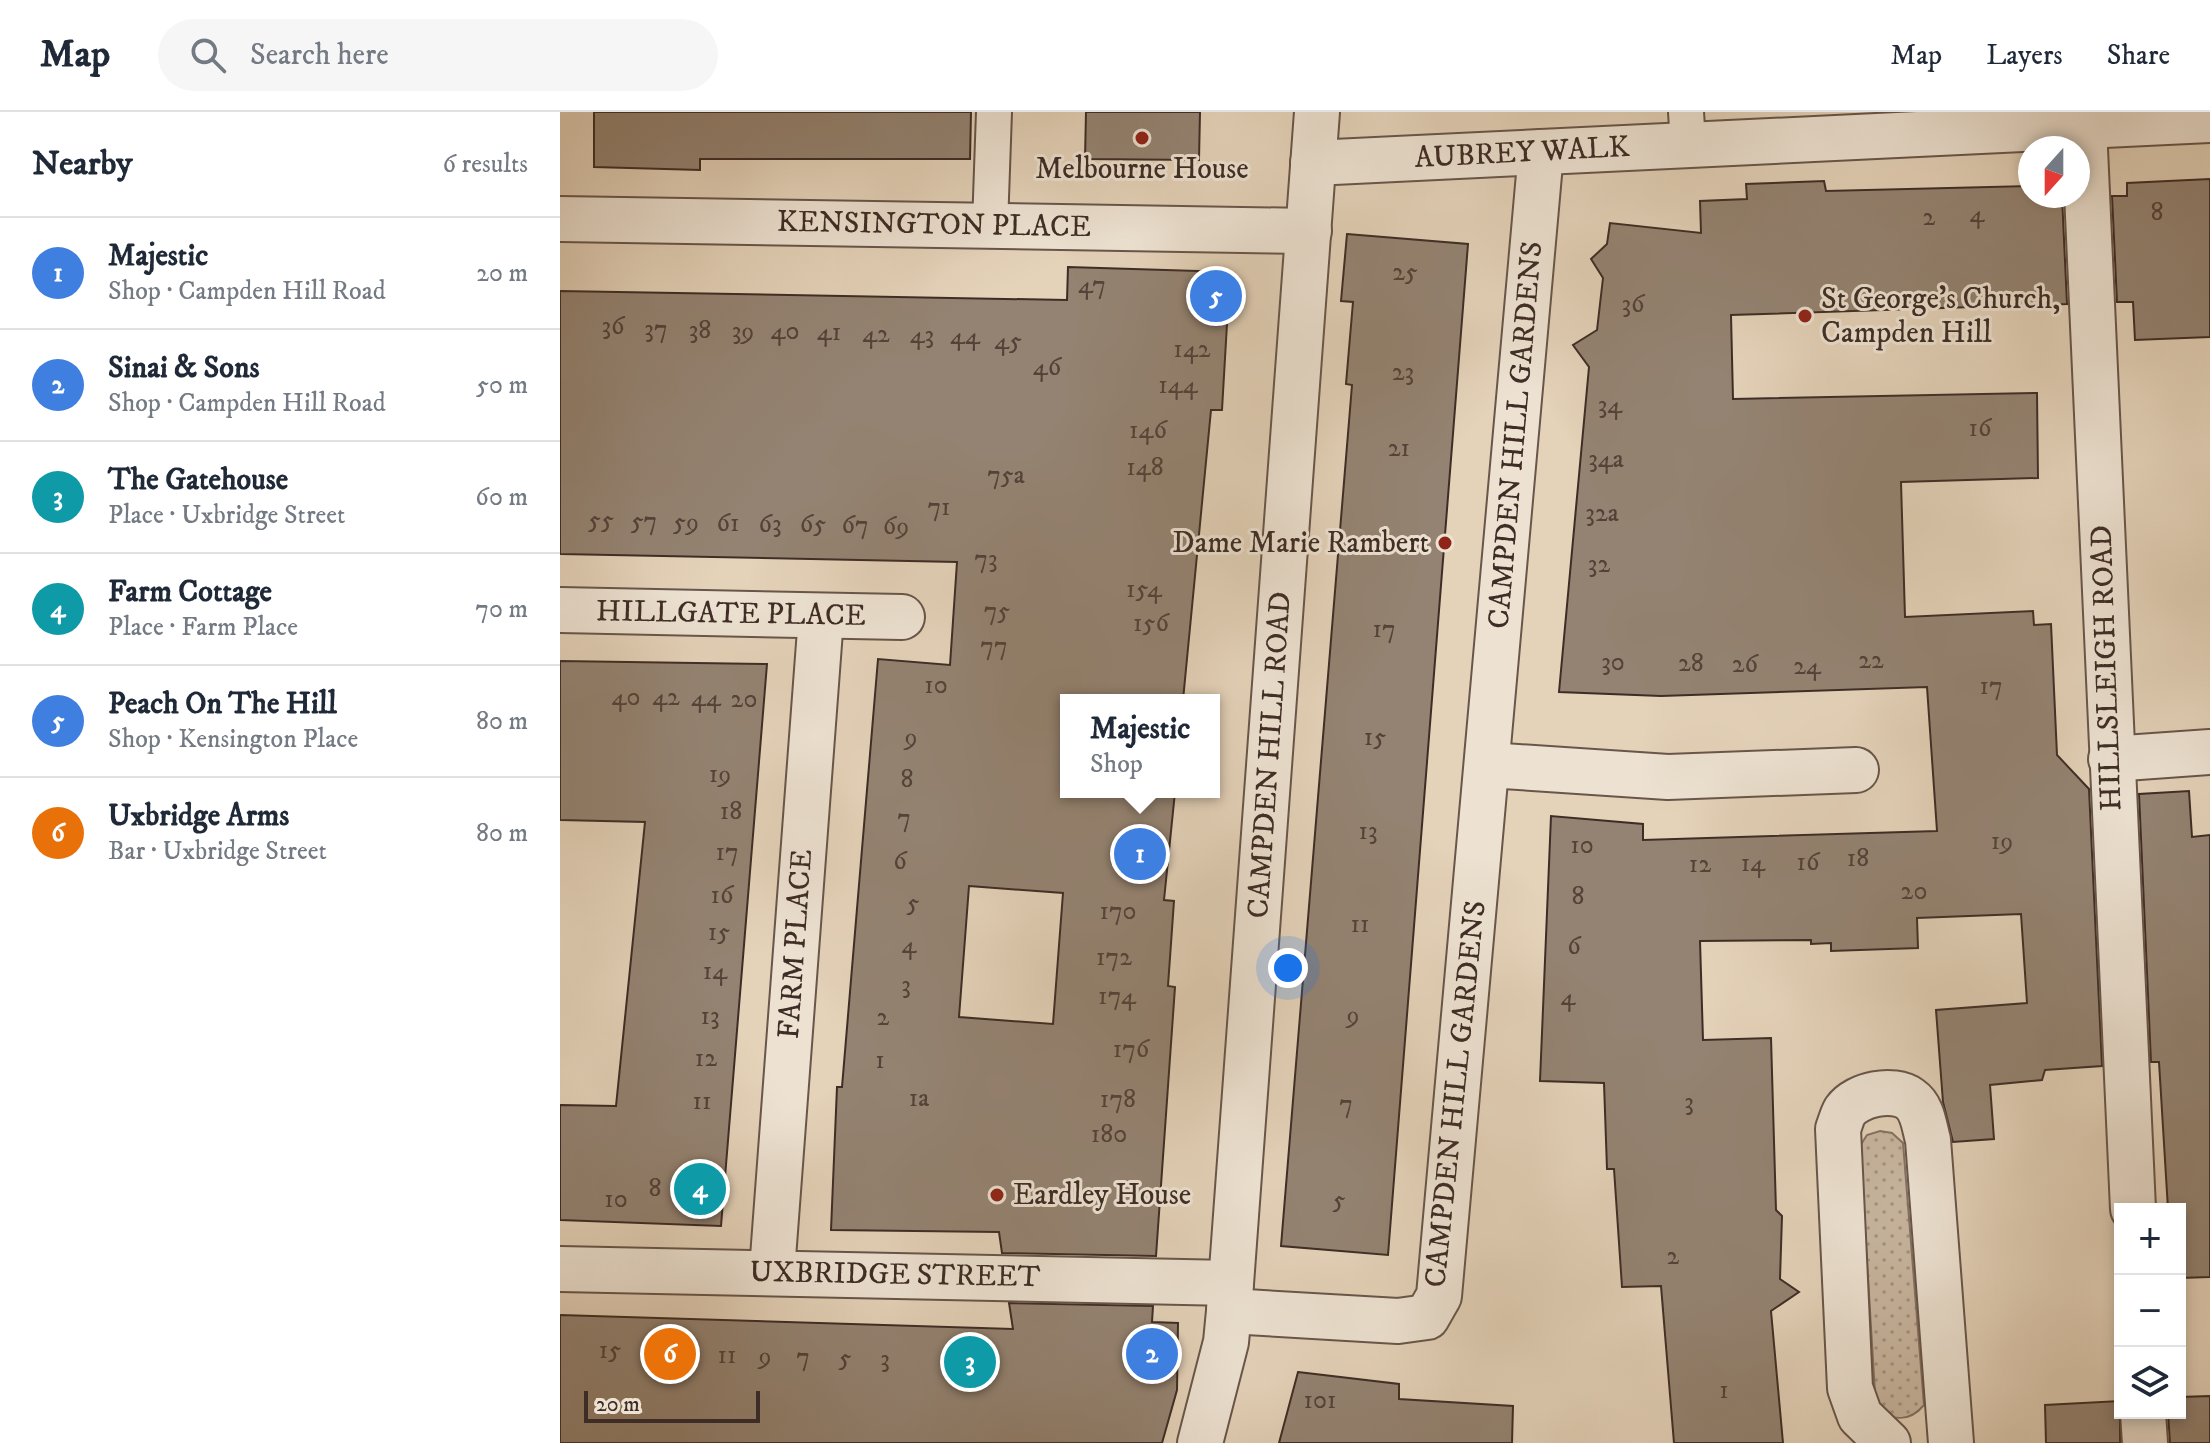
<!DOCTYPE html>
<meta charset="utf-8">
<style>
:root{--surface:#fff;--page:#f6f6f7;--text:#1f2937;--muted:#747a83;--line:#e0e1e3;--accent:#8f2418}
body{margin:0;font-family:"IM FELL DW Pica",serif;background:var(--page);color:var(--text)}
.controls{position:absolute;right:24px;bottom:24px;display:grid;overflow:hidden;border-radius:0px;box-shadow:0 4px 12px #0003}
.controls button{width:72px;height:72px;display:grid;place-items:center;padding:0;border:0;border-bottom:2px solid var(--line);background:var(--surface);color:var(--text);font:40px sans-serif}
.compass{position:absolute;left:1458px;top:24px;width:72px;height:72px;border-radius:50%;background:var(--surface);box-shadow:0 4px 12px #0003;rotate:201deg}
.scale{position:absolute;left:24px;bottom:20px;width:176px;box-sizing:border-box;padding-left:8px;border:4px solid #3e2d26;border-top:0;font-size:22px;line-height:28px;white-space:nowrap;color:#3e2d26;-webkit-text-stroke:6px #ede2d2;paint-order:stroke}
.you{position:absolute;left:728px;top:856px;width:28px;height:28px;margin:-20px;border:6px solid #fff;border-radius:50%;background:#1a73e8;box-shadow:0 0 0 12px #1a73e833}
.badge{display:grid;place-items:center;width:52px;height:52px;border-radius:50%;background:var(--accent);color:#fff;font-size:26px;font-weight:700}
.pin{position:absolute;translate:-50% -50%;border:4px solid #fff;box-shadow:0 2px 8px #0006}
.popup{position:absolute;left:500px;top:582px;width:160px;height:104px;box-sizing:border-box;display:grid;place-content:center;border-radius:0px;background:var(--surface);filter:drop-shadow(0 2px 6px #0005);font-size:26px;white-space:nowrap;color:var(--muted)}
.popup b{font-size:30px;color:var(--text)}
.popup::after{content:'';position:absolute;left:50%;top:100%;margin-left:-16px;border:16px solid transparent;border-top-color:var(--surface)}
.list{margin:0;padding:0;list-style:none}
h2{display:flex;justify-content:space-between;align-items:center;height:104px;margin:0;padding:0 32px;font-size:34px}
h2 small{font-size:26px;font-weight:400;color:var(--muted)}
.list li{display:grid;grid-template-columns:52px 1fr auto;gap:24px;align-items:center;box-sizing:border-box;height:112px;padding:0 32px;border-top:2px solid var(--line)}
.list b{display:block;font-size:30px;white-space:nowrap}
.list p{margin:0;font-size:26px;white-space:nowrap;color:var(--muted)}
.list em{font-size:26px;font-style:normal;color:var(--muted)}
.icon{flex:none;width:44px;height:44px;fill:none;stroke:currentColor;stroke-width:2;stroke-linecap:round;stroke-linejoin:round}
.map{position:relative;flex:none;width:1650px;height:1331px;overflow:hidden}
header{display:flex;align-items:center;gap:48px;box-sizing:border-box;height:112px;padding:0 40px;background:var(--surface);border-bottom:2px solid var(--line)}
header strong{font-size:38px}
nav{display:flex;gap:44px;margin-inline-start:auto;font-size:28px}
.search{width:560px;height:72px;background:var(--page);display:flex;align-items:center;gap:20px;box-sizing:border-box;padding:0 28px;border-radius:44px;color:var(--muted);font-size:30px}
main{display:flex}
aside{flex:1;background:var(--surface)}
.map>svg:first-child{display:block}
</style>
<header>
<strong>Map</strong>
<div class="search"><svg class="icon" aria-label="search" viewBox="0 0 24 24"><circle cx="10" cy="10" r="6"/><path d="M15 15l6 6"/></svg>Search here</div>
<nav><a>Map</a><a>Layers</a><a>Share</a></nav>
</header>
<main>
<aside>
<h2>Nearby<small>6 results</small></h2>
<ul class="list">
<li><span class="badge" style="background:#3f7fe0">1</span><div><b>Majestic</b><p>Shop · Campden Hill Road</p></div><em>20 m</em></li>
<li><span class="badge" style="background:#3f7fe0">2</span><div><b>Sinai &amp; Sons</b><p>Shop · Campden Hill Road</p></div><em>50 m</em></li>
<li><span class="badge" style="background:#0f9aa8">3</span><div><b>The Gatehouse</b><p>Place · Uxbridge Street</p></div><em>60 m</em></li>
<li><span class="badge" style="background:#0f9aa8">4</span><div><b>Farm Cottage</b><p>Place · Farm Place</p></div><em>70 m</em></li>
<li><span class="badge" style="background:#3f7fe0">5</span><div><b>Peach On The Hill</b><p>Shop · Kensington Place</p></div><em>80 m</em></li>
<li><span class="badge" style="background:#e8710a">6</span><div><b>Uxbridge Arms</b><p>Bar · Uxbridge Street</p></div><em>80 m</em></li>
</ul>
</aside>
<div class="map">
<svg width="1650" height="1331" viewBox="0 0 1650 1331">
<defs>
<pattern id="green-dots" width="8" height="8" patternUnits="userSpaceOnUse" patternTransform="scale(2)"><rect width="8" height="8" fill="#c8b6a0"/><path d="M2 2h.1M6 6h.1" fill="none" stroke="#a49482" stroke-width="1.8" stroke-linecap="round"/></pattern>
</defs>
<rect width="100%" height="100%" fill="#e4d2b9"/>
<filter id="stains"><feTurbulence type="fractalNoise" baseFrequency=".0025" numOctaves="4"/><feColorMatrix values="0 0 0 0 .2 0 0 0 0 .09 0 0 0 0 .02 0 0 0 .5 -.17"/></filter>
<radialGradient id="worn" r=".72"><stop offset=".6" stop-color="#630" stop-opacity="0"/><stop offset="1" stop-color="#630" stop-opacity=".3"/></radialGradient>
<path fill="url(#green-dots)" stroke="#837263" stroke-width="2" d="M 1320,1019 L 1332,1021 L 1343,1031 L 1364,1293 C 1350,1310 1334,1309 1316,1298 L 1300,1034 L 1307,1023 Z"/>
<g fill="#948372" stroke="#3e2d26" stroke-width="2" fill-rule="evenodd">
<polygon points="34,0 411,0 410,47 140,47 140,58 34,55"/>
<polygon points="526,0 640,0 639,48 525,47"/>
<polygon points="1650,67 1650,225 1575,228 1573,190 1557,190 1552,84 1567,84 1567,71"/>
<polygon points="1264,69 1266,79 1470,74 1470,84 1502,84 1507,192 1171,203 1173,287 1477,281 1478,366 1341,370 1345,505 1473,499 1474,513 1491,512 1497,643 1529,677 1542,954 1485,958 1482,968 1430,973 1434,1027 1393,1030 1383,990 1376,898 1467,891 1461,802 1357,806 1358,836 1271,839 1271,831 1251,832 1251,828 1140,829 1143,928 1211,926 1216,1098 1222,1104 1220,1167 1239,1180 1211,1199 1223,1331 1114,1331 1101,1174 1062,1175 1054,1057 1047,1057 1044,971 980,969 991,704 1083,712 1083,728 1377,719 1367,575 1101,584 999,580 1029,255 1013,233 1037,218 1043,166 1031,147 1047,132 1050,111 1141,121 1140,89 1187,87 1186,72"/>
<polygon points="787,122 908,132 828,1143 721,1134 792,273 786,272 793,190 781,189"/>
<path d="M 508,155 L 670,160 L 662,298 L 651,298 L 623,588 L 506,588 L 506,680 L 615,680 L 604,788 L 614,789 L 608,874 L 615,875 L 596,1144 L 442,1141 L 439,1120 L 271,1118 L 277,975 L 282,975 L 318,547 L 390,553 L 397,450 L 0,442 L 0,179 L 507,188 ZM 409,774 L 503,781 L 493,912 L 399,905 Z"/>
<polygon points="0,549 207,552 161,1114 0,1108 0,993 56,994 85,710 0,708"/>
<polygon points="1629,679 1632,725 1650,723 1650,1165 1620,1166 1620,1097 1608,1097 1599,950 1591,950 1579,682"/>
<polygon points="449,1191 593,1194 592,1210 618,1211 617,1278 602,1331 0,1331 0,1203 453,1217"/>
<polygon points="738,1260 839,1272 839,1287 953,1294 952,1331 719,1331"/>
<polygon points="1650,1284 1650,1331 1610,1331 1608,1301 1620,1301 1620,1285"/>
<polygon points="1560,1289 1560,1331 1486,1331 1485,1293"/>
</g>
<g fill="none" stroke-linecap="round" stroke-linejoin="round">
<g stroke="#68564b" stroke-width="38">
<g id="service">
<polyline points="1126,0 1128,32"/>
<polyline points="430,114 434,0"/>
</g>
</g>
<g stroke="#68564b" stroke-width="48">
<g id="minor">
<polyline points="1524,15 1573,1097"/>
<polyline points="753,51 1650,8"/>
<polyline points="0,107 749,119"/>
<polyline points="0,498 342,505"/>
<polyline points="1551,647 1650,640"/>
<polyline points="928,653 1108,665 1296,658"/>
<polyline points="0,1157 671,1171"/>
<polyline points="212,1159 261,505"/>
<polyline points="669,1199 838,1209 867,1205 879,1184 981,40"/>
<polyline points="1583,1301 1585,1331"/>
<path d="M 1328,1331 L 1300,1304 L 1290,1276 L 1278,1017 C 1280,1012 1282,1004 1285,999 C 1297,982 1333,975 1350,987 C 1363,996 1364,1014 1368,1028 L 1391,1331"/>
</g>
</g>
<g stroke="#68564b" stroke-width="48">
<polyline id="tertiary" points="640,1331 666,1230 669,1199 757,0"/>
</g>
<use href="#service" stroke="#ede2d2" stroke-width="34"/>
<use href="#minor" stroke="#ede2d2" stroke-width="44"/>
<use href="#tertiary" stroke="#ede2d2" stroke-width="44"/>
</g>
<g fill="#8f2418" stroke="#ede2d2" stroke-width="3">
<circle cx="582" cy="26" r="8"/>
<circle cx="1245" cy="204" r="8"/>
<circle cx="885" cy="431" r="8"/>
<circle cx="437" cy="1083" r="8"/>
</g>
<g text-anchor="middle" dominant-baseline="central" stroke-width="6" stroke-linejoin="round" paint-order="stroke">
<g font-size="26" fill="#544239">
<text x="1597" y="100">8</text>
<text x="1417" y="102">4</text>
<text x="1369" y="105">2</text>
<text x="845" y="160">25</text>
<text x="532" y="173">47</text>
<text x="1073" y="192">36</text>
<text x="53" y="214">36</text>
<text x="96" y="217">37</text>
<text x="140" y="218">38</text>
<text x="183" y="219">39</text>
<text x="225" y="219">40</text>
<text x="269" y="220">41</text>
<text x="316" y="222">42</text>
<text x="362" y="223">43</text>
<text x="405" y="224">44</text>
<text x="448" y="229">45</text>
<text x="632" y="237">142</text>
<text x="487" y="255">46</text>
<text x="843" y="260">23</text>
<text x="618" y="273">144</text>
<text x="1050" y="293">34</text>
<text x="1420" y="316">16</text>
<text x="588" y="318">146</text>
<text x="839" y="336">21</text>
<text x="1046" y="347">34a</text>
<text x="585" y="355">148</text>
<text x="446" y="363">75a</text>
<text x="379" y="395">71</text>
<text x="1042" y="401">32a</text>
<text x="41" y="408">55</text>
<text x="84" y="409">57</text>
<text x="126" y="410">59</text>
<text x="168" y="411">61</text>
<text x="210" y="412">63</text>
<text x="253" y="412">65</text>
<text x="295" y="413">67</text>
<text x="336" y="414">69</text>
<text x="426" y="447">73</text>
<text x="1039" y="452">32</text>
<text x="584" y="477">154</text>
<text x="437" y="499">75</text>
<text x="591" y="511">156</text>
<text x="824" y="517">17</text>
<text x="434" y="534">77</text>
<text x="1311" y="548">22</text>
<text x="1053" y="550">30</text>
<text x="1131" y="551">28</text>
<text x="1185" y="552">26</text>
<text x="1247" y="554">24</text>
<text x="376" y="573">10</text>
<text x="1431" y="574">17</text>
<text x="66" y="585">40</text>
<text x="106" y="585">42</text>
<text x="146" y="586">44</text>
<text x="184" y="587">20</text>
<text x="351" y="625">9</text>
<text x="815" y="625">15</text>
<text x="160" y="662">19</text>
<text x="347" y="667">8</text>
<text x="171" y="699">18</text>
<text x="344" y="706">7</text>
<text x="808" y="719">13</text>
<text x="1442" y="729">19</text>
<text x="1022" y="733">10</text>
<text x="167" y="740">17</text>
<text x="1298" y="746">18</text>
<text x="340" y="749">6</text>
<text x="1248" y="750">16</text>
<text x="1193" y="751">14</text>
<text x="1140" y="752">12</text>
<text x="1354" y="779">20</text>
<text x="162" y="783">16</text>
<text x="1018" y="784">8</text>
<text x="353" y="791">5</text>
<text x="558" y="799">170</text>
<text x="800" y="812">11</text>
<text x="159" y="820">15</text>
<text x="349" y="833">4</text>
<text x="1014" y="834">6</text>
<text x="554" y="845">172</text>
<text x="155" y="859">14</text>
<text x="346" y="873">3</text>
<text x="557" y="884">174</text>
<text x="1008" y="885">4</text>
<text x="793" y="903">9</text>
<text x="150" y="904">13</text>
<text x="323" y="905">2</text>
<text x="571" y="937">176</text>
<text x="146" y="946">12</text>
<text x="320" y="948">1</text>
<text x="359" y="986">1a</text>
<text x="558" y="987">178</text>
<text x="142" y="989">11</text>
<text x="1129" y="990">3</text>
<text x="786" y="992">7</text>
<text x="549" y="1022">180</text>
<text x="95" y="1076">8</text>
<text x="56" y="1087">10</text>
<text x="779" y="1088">5</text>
<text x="1113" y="1144">2</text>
<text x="50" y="1238">15</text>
<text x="167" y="1243">11</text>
<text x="205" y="1244">9</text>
<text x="243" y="1245">7</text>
<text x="285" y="1246">5</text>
<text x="325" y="1247">3</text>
<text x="1164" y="1278">1</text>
<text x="760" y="1288">101</text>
</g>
<g font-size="30" fill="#3e2d26" stroke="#ede2d2">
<text transform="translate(962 41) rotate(-3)">AUBREY WALK</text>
<text transform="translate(374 113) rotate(1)">KENSINGTON PLACE</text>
<text transform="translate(956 323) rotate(-85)">CAMPDEN HILL GARDENS</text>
<text transform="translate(171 502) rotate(1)">HILLGATE PLACE</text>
<text transform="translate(1547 556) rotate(-92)">HILLSLEIGH ROAD</text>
<text transform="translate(710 643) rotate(-86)">CAMPDEN HILL ROAD</text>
<text transform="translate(236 832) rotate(-86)">FARM PLACE</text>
<text transform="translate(896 982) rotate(-84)">CAMPDEN HILL GARDENS</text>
<text transform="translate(335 1163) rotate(1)">UXBRIDGE STREET</text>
</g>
<g font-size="30" fill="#3e2d26" stroke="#ede2d2" text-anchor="start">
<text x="582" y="57" text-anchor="middle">Melbourne House</text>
<text x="1261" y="187">St George's Church,<tspan x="1261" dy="34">Campden Hill</tspan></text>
<text x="869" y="431" text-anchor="end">Dame Marie Rambert</text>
<text x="453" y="1083">Eardley House</text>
</g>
</g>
<rect width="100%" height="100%" filter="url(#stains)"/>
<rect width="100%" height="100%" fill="url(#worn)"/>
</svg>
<div class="controls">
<button>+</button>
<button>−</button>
<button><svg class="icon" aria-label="layers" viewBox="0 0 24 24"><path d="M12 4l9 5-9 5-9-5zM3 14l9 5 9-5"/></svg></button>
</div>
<svg class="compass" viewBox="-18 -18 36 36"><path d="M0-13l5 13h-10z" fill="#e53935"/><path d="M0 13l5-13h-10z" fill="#747a83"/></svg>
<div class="scale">20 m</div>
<div class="you"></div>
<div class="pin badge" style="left:580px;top:742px;background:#3f7fe0">1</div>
<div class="popup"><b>Majestic</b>Shop</div>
<div class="pin badge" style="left:592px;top:1242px;background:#3f7fe0">2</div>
<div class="pin badge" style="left:410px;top:1250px;background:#0f9aa8">3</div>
<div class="pin badge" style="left:140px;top:1077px;background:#0f9aa8">4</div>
<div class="pin badge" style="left:656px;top:184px;background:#3f7fe0">5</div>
<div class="pin badge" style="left:110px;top:1242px;background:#e8710a">6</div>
</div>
</main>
